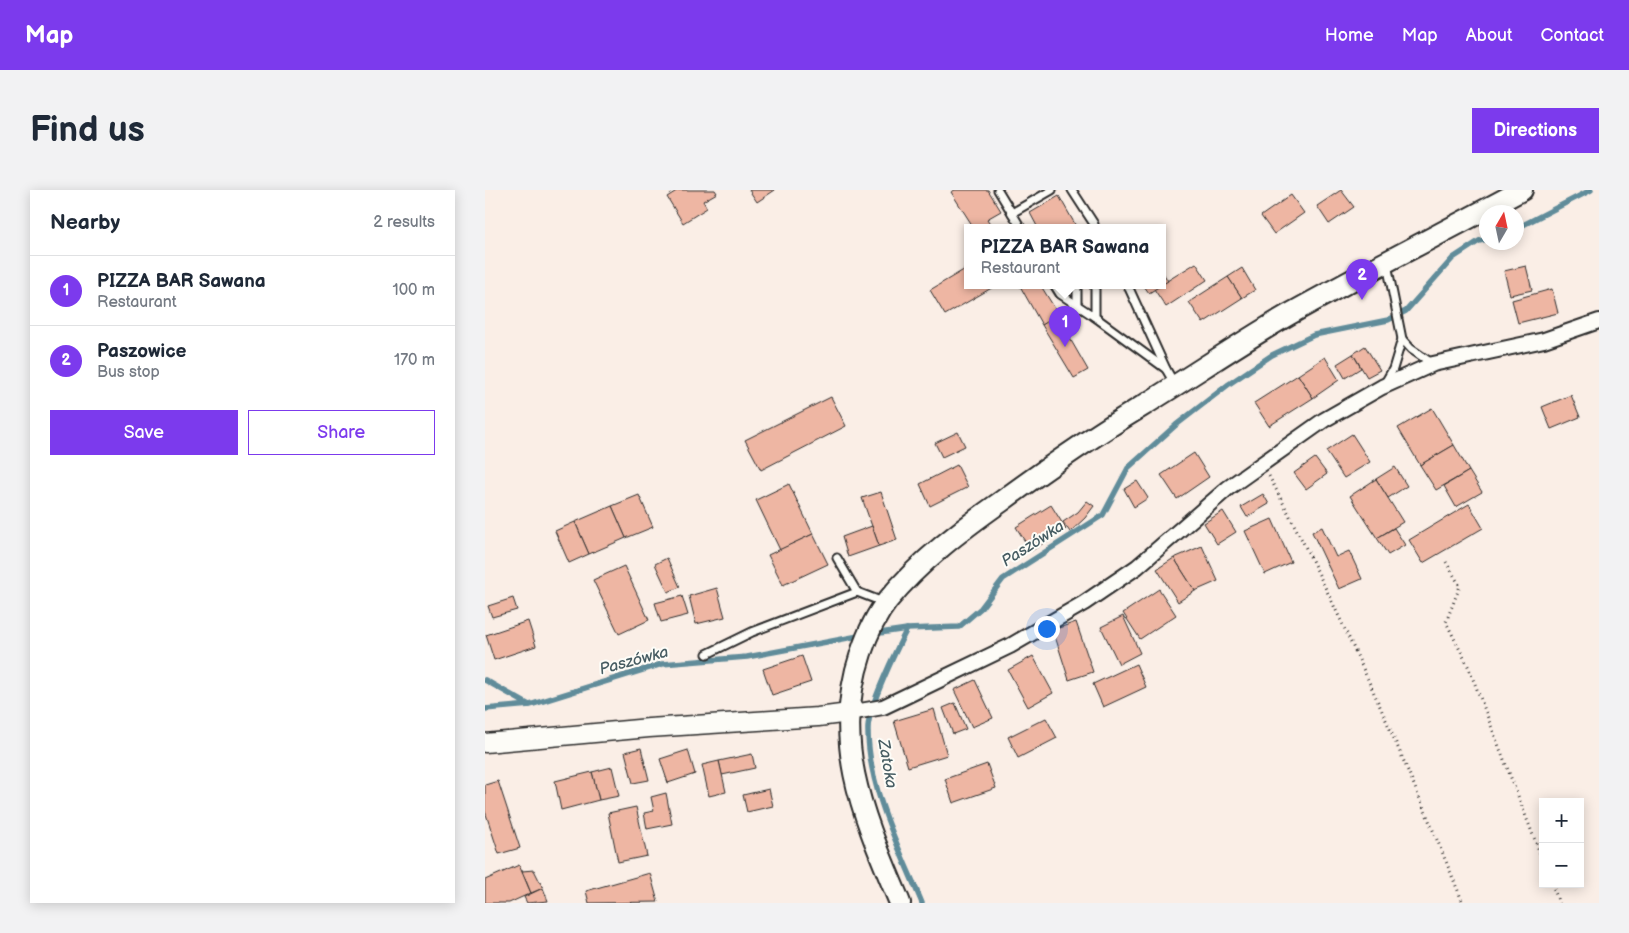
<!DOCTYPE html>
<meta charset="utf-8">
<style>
:root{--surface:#fff;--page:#f2f2f3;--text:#1f2937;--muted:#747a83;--line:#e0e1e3;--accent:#7c3aed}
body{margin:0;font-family:"Balsamiq Sans",sans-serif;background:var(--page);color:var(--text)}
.controls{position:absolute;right:15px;bottom:15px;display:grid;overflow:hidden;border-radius:0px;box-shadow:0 2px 12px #0003}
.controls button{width:45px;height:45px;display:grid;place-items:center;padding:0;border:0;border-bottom:1px solid var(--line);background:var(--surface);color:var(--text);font:25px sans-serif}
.compass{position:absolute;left:994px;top:15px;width:45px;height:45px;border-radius:50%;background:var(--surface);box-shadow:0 2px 12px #0003;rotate:9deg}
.you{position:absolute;left:561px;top:438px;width:18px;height:18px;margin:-12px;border:4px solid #fff;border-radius:50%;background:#1a73e8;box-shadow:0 0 0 8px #1a73e833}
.badge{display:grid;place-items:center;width:32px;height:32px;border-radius:50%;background:var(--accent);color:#fff;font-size:16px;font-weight:700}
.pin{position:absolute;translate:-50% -41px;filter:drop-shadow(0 1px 2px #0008)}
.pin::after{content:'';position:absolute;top:26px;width:18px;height:15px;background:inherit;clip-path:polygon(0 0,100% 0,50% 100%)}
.popup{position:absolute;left:479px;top:34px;width:202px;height:65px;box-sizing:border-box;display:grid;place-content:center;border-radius:0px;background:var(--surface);filter:drop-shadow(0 1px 4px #0005);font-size:16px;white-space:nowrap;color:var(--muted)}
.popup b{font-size:19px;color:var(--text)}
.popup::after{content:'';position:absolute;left:50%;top:100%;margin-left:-10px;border:10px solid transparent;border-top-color:var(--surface)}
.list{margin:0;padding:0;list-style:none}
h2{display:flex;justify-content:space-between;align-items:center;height:65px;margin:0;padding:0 20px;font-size:21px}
h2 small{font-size:16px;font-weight:400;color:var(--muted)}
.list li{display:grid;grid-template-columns:32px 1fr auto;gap:15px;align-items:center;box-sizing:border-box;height:70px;padding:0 20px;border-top:1px solid var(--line)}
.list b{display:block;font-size:19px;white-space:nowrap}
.list p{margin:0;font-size:16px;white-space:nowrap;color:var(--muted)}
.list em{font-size:16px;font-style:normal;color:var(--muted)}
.actions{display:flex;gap:10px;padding:15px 20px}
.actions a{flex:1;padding:11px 0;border:1px solid var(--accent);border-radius:0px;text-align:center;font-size:18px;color:var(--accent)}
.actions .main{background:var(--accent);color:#fff}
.map{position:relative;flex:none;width:1114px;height:713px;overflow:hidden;border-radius:0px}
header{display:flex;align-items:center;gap:30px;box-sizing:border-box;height:70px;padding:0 25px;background:var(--accent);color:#fff}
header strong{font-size:24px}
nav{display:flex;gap:28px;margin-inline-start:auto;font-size:18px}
.intro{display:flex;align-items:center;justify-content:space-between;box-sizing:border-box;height:120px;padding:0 30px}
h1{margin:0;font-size:35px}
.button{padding:12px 22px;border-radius:0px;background:var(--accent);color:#fff;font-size:18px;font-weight:700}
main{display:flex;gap:30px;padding:0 30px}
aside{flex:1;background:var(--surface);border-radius:0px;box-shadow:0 2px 12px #0003}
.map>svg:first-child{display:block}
</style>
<header>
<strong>Map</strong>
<nav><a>Home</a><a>Map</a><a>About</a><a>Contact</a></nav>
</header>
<div class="intro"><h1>Find us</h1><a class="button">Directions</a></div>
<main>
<aside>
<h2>Nearby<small>2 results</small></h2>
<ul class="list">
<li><span class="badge">1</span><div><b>PIZZA BAR Sawana</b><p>Restaurant</p></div><em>100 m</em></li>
<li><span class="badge">2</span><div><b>Paszowice</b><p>Bus stop</p></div><em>170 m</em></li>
</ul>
<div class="actions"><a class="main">Save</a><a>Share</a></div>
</aside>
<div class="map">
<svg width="1114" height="713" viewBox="0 0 1114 713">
<rect width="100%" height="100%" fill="#faeee6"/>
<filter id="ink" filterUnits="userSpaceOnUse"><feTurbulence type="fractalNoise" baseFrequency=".02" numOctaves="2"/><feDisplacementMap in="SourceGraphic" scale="10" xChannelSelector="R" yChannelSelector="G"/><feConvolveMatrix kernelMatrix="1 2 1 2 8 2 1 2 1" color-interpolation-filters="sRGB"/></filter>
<g filter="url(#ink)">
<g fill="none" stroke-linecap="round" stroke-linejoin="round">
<g stroke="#608c9a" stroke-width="5.5">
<polyline points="1032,38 1106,0"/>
<path d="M 422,439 C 412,458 383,518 383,538 C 382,596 415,660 437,713"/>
<polyline points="388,444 422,439 474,437 496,418 518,389 618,325 643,278 691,235 744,194 787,165 829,145 903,130 921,121 968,68 994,51 1002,49"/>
<polyline points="0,490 44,515"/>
<polyline points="0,519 45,515 177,474 262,467 379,445"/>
</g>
</g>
<g fill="#eeb6a3" stroke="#2b2b2b">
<polygon points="193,0 230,0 232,3 218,11 222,18 198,33 182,7"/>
<polygon points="264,0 290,0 272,12"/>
<polygon points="470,0 503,0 516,21 502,29 508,38 489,38 466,2"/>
<polygon points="856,0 869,17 844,34 832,16"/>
<polygon points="806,5 819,23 789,44 776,26"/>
<polygon points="574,6 591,36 587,38 553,38 545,23"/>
<polygon points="711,73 722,90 681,117 669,99"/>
<polygon points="1041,76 1047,100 1025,105 1019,81"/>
<polygon points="482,78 482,96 510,96 460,125 445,100"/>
<polygon points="757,78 770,100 757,108 743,87"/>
<polygon points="678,83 683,91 678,94"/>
<polygon points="743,87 757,108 718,133 704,112"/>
<polygon points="535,96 556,96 574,125 557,135"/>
<polygon points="659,96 675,96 664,103"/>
<polygon points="1067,99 1073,123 1033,133 1027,110"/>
<polygon points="572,126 603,180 589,188 557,135"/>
<polygon points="880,156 895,180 882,187 868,164"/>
<polygon points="868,164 876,178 860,188 852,174"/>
<polygon points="840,167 854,190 828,208 813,185"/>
<polygon points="813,185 828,208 784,236 769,213"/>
<polygon points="1086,205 1095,227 1066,239 1057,217"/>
<polygon points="346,207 361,236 276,280 260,250"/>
<polygon points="947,218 969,255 935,275 913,238"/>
<polygon points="473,242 480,256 457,267 450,253"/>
<polygon points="867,244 885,272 859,288 841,261"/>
<polygon points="969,255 984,281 951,300 935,275"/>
<polygon points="709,263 724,287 692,309 676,285"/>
<polygon points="830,268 842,284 821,299 809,283"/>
<polygon points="472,275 483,297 445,316 435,294"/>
<polygon points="910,277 922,296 903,308 891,289"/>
<polygon points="984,281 997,302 971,317 959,296"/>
<polygon points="891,289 918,332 892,348 865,306"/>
<polygon points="652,291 663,308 649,317 639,299"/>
<polygon points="304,294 328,344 295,360 271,310"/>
<polygon points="396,302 412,350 394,356 377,308"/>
<polygon points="778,304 784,314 762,327 756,317"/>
<polygon points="154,305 168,337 141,348 127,316"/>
<polygon points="602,311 609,316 600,328 585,342 578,332 593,322"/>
<polygon points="984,314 998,338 938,373 924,350"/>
<polygon points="566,315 581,339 546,361 531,337"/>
<polygon points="127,316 141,348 104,364 90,332"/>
<polygon points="738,321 751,342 732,354 719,333"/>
<polygon points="787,329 806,372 780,384 760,341"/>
<polygon points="90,332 104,364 84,373 70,341"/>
<polygon points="387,336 394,356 363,367 357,347"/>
<polygon points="837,337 851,367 864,361 877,389 854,399 827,342"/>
<polygon points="909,338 920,355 903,365 892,348"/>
<polygon points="328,344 343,374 298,395 283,365"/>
<polygon points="717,356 733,391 710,401 689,368"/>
<polygon points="182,368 195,397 183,402 170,374"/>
<polygon points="689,368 710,401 693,412 672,379"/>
<polygon points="139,376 164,430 134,444 108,390"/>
<polygon points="232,398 240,427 211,434 204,406"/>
<polygon points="674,399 691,425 655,449 638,423"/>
<polygon points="197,406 203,425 176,432 170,413"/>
<polygon points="28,408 32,420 7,427 3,416"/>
<polygon points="638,426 655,463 634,474 616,437"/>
<polygon points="43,431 51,456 9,470 1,445"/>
<polygon points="591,432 608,482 584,490 568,440"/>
<polygon points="317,466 326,492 287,505 278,479"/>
<polygon points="548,466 568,503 543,517 523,480"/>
<polygon points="651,474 661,497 618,517 608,494"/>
<polygon points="490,490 508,528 487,537 469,500"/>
<polygon points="470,513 481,539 468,544 458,518"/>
<polygon points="449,519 462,565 423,577 409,531"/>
<polygon points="561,528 572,548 533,568 523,547"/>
<polygon points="156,558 164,590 148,593 140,562"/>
<polygon points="203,560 210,584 183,593 175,569"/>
<polygon points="267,564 270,578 237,585 234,571"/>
<polygon points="234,571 241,602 224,606 217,575"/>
<polygon points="502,574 511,598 468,613 460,589"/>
<polygon points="127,577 134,606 114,610 107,582"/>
<polygon points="107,582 114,610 76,620 70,591"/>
<polygon points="13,591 35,658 14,664 0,621 0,595"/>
<polygon points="284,599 288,616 262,622 258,605"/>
<polygon points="181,603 187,634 162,639 159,623 169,621 166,607"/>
<polygon points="151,617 162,666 133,672 123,623"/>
<polygon points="34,675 46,703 24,713 0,713 0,690"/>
<polygon points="49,680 58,698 46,703 37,681"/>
<polygon points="165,683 173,712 104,713 101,701"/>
<polygon points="58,698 63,711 42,713 39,707"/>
</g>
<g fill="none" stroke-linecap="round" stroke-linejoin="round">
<g stroke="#2b2b2b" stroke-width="11">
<g id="service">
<polyline points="513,0 536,38"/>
<polyline points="587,0 609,34 609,38"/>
<polyline points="527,23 567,0"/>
<polyline points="902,74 917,149 926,159 948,174"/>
<polyline points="570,96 575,104 610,127"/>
<polyline points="592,96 592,116"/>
<polyline points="610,96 610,127 681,179 689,193"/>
<polyline points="643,96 681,179"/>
<polyline points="900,193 908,179 917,149"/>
<polyline points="352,368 372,402"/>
<polyline points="222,464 267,442 372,402 398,412"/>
</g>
</g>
<g stroke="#2b2b2b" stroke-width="18">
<polyline id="minor" points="364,523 398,517 419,507 525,456 599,413 652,377 743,298 839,230 897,197 948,174 1059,150 1114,131"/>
</g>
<g stroke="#2b2b2b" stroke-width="21">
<polyline id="tertiary" points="0,553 164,538 333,527 364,523"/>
</g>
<g stroke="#2b2b2b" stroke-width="24">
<path id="secondary" d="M 415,713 C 380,629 345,555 376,463 C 382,445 391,425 403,410 C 435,371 476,340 517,311 C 562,278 608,246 656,217 C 705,187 753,154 803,125 C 880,82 959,42 1037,0"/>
</g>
<g stroke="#2b2b2b" stroke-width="3" stroke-dasharray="1 4" stroke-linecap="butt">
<path d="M 784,286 C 857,424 919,568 978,713"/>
<polyline points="961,372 975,396 961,432 983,476 1058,671"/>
<polyline points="1067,694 1074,713"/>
</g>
<use href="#service" stroke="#fdfcf7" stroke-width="7"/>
<use href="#minor" stroke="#fdfcf7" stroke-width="14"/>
<use href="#tertiary" stroke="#fdfcf7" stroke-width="18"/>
<use href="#secondary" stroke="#fdfcf7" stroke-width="20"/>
</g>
</g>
<g text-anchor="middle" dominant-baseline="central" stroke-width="4" stroke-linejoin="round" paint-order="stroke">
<g font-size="16" font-style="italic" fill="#465c62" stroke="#fdfcf7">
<text transform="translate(548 354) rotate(-33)">Paszówka</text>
<text transform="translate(149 471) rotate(-15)">Paszówka</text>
<text transform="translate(402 574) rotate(80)">Zatoka</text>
</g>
</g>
</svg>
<div class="controls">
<button>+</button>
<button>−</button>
</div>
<svg class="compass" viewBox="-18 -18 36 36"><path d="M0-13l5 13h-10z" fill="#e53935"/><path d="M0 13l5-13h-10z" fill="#747a83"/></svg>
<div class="you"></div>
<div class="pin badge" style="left:580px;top:157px">1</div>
<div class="popup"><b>PIZZA BAR Sawana</b>Restaurant</div>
<div class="pin badge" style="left:877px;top:110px">2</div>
</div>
</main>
